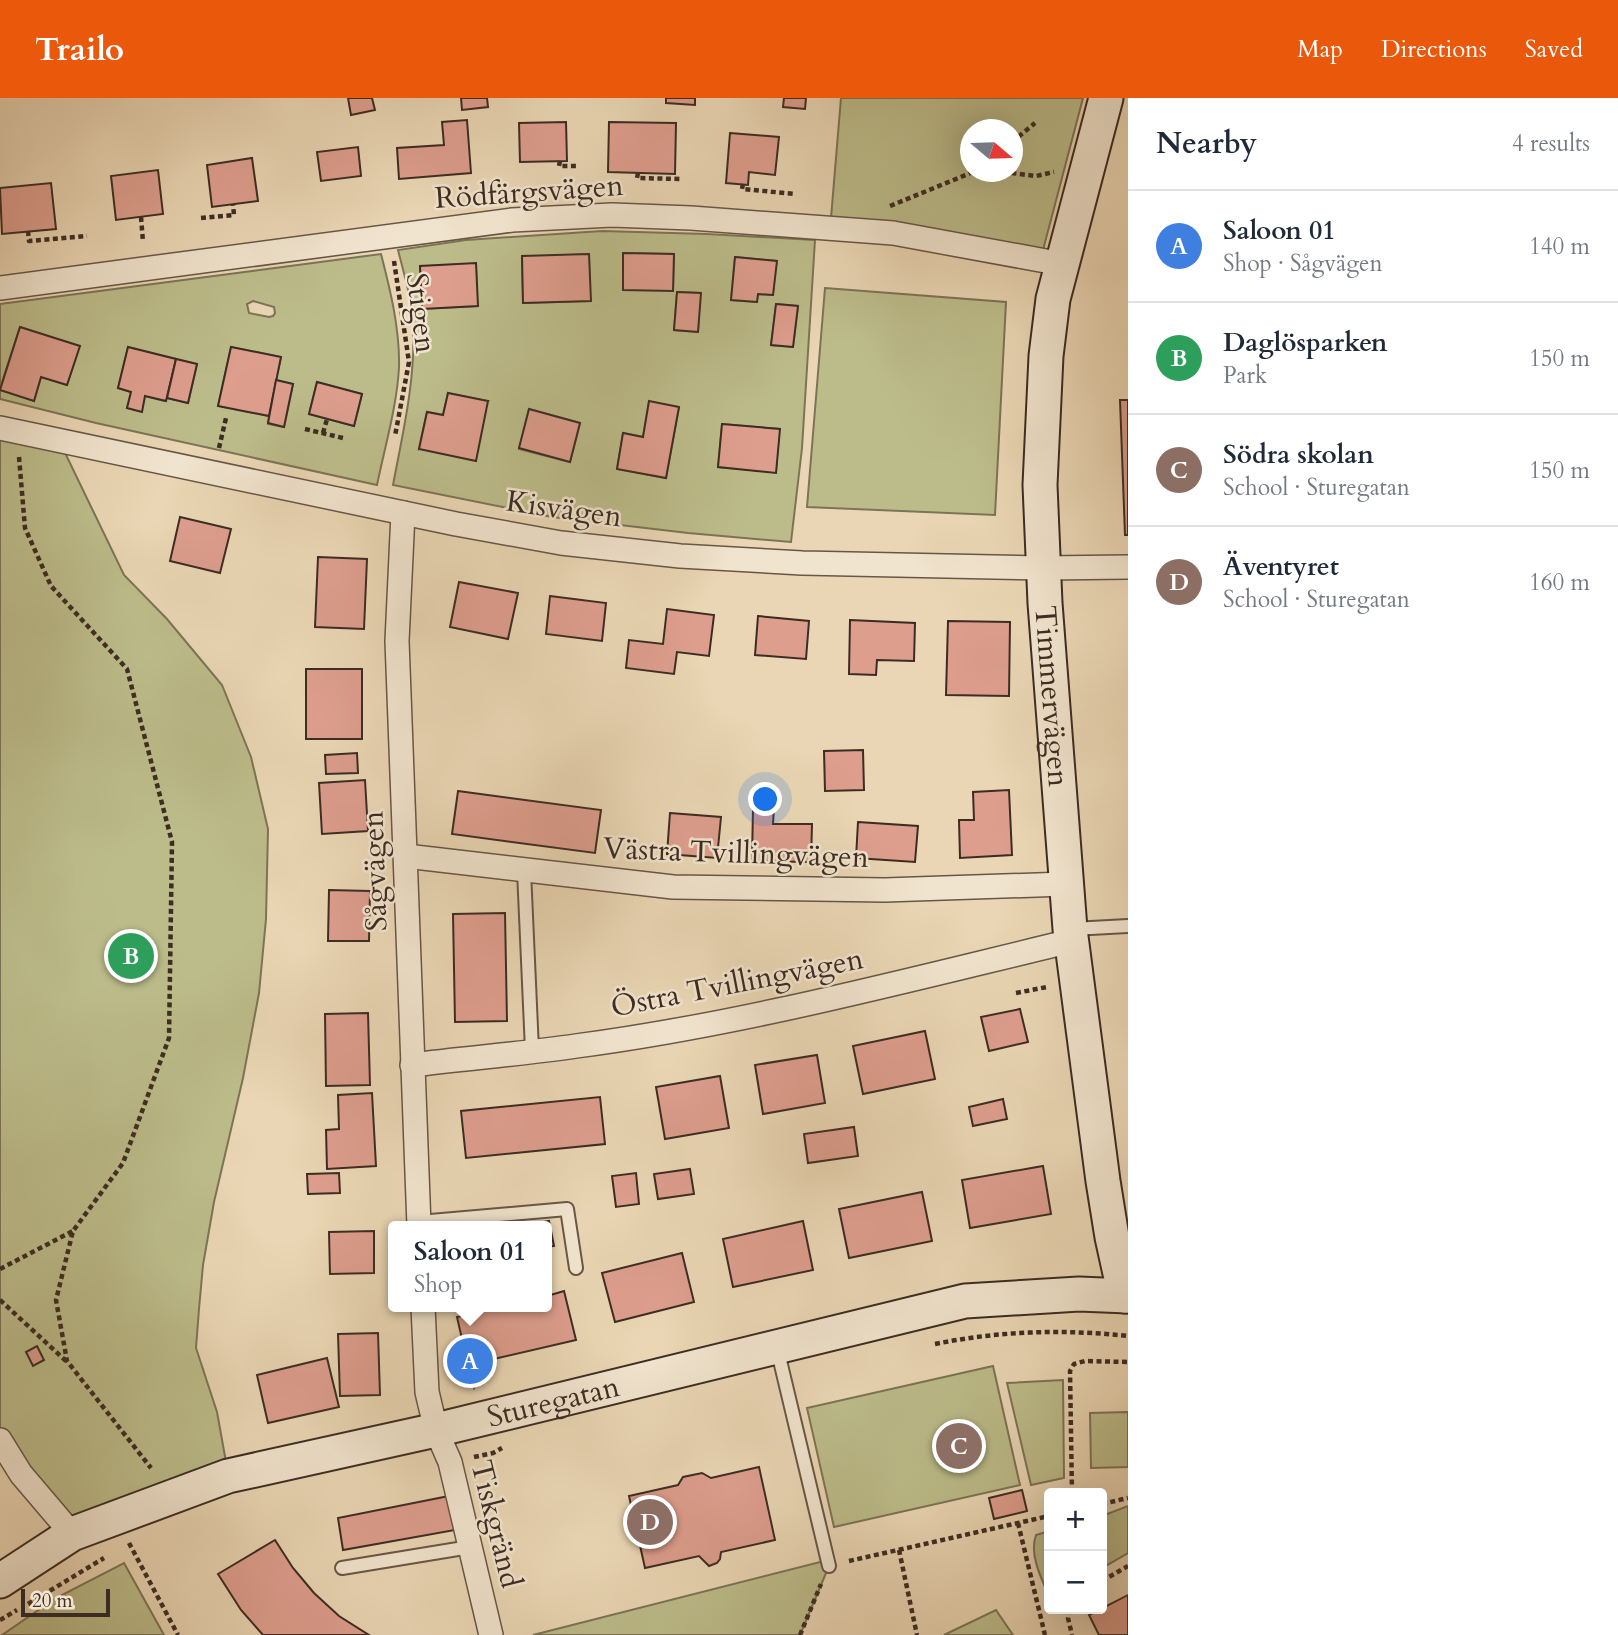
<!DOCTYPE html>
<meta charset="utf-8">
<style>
:root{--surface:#fff;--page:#f2f2f3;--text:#1f2937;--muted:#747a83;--line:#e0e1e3;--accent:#ea580c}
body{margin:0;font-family:Cardo,serif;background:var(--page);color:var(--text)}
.controls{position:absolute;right:21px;bottom:21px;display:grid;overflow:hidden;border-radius:7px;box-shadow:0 7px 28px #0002}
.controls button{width:63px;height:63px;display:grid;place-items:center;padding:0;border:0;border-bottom:2px solid var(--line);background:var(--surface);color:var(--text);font:35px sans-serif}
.compass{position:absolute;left:960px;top:21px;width:63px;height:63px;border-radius:50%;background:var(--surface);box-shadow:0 7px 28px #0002;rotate:109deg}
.scale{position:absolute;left:21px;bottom:18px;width:89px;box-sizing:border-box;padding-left:7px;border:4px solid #3c2c23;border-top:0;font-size:19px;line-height:24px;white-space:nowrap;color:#3c2c23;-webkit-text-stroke:5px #f1e4ce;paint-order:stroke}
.you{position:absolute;left:766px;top:702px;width:24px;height:24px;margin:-18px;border:5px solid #fff;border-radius:50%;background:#1a73e8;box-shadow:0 0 0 10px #1a73e833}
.badge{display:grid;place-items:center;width:46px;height:46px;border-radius:50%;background:var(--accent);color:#fff;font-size:23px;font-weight:700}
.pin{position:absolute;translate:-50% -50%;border:4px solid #fff;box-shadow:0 2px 7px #0006}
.popup{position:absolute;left:388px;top:1123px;width:164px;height:91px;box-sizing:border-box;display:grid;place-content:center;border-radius:7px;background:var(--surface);filter:drop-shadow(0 2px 5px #0005);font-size:23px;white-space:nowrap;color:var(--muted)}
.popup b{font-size:26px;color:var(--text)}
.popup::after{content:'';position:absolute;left:50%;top:100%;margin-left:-14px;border:14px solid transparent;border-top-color:var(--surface)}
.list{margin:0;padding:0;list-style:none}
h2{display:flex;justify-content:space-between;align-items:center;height:91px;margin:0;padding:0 28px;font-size:30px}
h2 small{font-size:23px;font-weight:400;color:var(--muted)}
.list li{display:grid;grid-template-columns:46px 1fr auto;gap:21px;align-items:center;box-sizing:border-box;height:112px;padding:0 28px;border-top:2px solid var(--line)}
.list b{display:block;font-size:26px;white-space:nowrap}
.list p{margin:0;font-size:23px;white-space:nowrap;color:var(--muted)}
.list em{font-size:23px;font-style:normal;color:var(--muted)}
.map{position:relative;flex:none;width:1128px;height:1537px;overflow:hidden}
header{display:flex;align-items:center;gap:42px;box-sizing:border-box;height:98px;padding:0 35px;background:var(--accent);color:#fff}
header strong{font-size:33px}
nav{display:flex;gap:38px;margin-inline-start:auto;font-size:24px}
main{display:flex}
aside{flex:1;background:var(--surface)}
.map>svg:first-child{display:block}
</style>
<header>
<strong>Trailo</strong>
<nav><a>Map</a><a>Directions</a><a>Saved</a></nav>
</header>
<main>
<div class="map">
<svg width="1128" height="1537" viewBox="0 0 1128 1537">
<rect width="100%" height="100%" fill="#ead6b4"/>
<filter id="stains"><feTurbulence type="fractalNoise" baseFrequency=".00286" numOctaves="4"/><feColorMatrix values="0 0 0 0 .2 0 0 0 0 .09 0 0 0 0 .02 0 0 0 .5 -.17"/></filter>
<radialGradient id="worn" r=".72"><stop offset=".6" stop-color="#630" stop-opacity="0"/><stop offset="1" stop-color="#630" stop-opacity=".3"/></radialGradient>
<g fill="#bcbc8a" stroke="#7c7456" stroke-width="2" fill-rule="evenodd">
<path d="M 841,0 L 1083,0 L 1043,152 L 831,120 ZM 970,32 L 1012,32 L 1012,74 L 970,74 Z"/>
<path d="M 602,133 L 707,136 L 815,142 L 802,350 L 791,444 L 688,435 L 552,419 L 393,387 C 403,334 416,280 413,226 C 412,201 404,176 398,152 L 466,142 ZM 623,155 L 674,156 L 673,192 L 623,192 ZM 589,156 L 590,203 L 523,205 L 522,159 ZM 735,159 L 776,163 L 773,197 L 758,196 L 757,204 L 731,202 ZM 476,166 L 477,208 L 422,211 L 420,169 ZM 677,194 L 700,195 L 698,234 L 674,232 ZM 776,206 L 798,208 L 793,249 L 771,247 ZM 448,295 L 488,303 L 419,351 L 427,314 L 443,317 ZM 649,304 L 679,309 L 666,380 L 617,371 L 623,335 L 643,339 ZM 529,311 L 580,325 L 570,364 L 519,351 ZM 722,326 L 779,331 L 776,374 L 718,369 Z"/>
<path d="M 381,156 C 390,191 400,231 399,269 C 397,308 385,348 377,387 L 96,325 L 0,301 L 0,292 L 34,303 L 41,279 L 67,287 L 79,249 L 20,229 L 0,290 L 0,206 ZM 253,203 L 274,209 L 275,215 L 273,218 L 269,219 L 249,215 L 247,206 ZM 128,249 L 197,266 L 188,305 L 167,300 L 165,303 L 145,298 L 141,313 L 127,310 L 131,294 L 118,290 ZM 231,249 L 281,259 L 276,282 L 293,286 L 284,329 L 268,326 L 269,318 L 218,308 ZM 317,284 L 362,296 L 354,328 L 309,316 Z"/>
<polygon points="825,190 1006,204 995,417 807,409"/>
<polygon points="0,332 54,332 124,477 167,521 222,587 251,659 268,731 266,821 259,895 243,980 214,1104 203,1167 199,1211 196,1250 217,1314 226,1364 71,1427 0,1332"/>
<polygon points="993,1268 1020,1387 834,1429 807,1310"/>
<polygon points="1063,1282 1064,1380 1031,1387 1007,1285"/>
<polygon points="1128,1314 1128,1369 1091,1370 1090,1315"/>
<polygon points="1128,1408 1128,1455 1102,1470 1102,1418"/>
<path d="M 1049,1433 L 1049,1498 C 1041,1480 1029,1456 1036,1437 Z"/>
<polygon points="820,1464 829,1468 800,1537 533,1537"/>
<polygon points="124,1465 164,1537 2,1537 56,1500"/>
<polygon points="996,1512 1013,1537 944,1537"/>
</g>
<g fill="#de9e8e" stroke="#3c2c23" stroke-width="2">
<polygon points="348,0 372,0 375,12 351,17"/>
<polygon points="461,0 487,0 488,9 462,12"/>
<polygon points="666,0 695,0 695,7 666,5"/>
<polygon points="784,0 806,0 805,11 783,9"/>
<polygon points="467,22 471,75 399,81 397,50 444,47 442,24"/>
<polygon points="566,24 567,63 520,64 519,25"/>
<polygon points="609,24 676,25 675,76 608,74"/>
<polygon points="730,35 779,39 775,77 749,74 748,87 726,85"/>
<polygon points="358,49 361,78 321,83 317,54"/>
<polygon points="252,60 258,103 212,109 207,67"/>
<polygon points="158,72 163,116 116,122 111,78"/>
<polygon points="51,85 56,131 2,136 0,90"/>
<polygon points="623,155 674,156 673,193 623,192"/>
<polygon points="589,156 591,203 523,205 522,158"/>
<polygon points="735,159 777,163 773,197 758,196 757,204 731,202"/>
<polygon points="476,165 478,208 422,211 420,168"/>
<polygon points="677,194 701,195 698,234 674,232"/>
<polygon points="776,206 798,208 793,249 771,247"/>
<polygon points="20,229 80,248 67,287 41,279 34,303 0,292"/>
<polygon points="128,249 176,261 166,303 145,298 142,314 127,310 131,294 118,290"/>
<polygon points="231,249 281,259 269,318 218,308"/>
<polygon points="176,261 197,266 188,305 167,300"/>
<polygon points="276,282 293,286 284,329 268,325"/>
<polygon points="317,284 362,296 354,328 309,316"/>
<polygon points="448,295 488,303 476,363 419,351 427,314 443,317"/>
<polygon points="1120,302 1128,302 1128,437 1125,437"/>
<polygon points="649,303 679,309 666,380 617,371 623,335 643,339"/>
<polygon points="529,311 580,325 570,364 519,350"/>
<polygon points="722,326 780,331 776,375 718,369"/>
<polygon points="180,419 231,431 220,475 170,463"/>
<polygon points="318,459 367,461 364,531 315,529"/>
<polygon points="459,484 518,495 508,541 450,529"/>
<polygon points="550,498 606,505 602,543 546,536"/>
<polygon points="667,511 714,517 709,558 677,554 674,576 626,570 629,542 663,546"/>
<polygon points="758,518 809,523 806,561 755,557"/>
<polygon points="850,522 915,525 914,563 877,562 876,577 849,576"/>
<polygon points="948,523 1010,524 1009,598 946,597"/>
<rect x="306" y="571" width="56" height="70"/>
<polygon points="863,652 864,692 825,693 824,653"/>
<polygon points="357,655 358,675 326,676 325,657"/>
<polygon points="365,682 368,733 322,736 319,685"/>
<polygon points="1009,692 1012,757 960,760 959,722 974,722 973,694"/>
<polygon points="458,693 601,712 595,755 452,736"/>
<polygon points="753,710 774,710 773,726 812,726 811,764 752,763"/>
<polygon points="670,715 721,719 717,760 667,756"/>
<polygon points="858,724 918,728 915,764 856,760"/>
<polygon points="329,792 370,793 369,843 328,843"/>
<polygon points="505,815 507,923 455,924 453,816"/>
<polygon points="1020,911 1028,944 989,953 981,919"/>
<polygon points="368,915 370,987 326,988 325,916"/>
<polygon points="925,933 935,981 863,996 853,948"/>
<polygon points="817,957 825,1005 763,1016 755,967"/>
<polygon points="720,978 729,1030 665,1041 656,989"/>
<polygon points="372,995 376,1068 327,1071 326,1032 339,1031 338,997"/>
<polygon points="600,999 605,1046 466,1060 461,1013"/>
<polygon points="1003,1001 1007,1021 973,1028 969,1009"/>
<polygon points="854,1029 858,1058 808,1065 804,1036"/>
<polygon points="1043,1068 1051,1116 970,1130 962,1082"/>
<polygon points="690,1071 694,1096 658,1101 654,1076"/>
<polygon points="339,1075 340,1095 308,1096 307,1076"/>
<polygon points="636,1075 639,1106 616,1109 612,1078"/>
<polygon points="922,1094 932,1143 849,1160 839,1111"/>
<polygon points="549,1123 554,1148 547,1149 547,1128 532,1128 532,1126"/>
<polygon points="803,1123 813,1172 733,1189 723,1141"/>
<polygon points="374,1133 374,1175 330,1176 329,1134"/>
<polygon points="682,1155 694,1204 615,1224 602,1175"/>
<polygon points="564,1193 576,1242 468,1267 457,1219 501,1209 547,1209 547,1198"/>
<polygon points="378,1235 380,1297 340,1298 338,1236"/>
<polygon points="37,1248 44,1262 33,1268 26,1254"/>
<polygon points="327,1260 339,1309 268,1325 257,1277"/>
<polygon points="759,1369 775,1442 721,1454 720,1461 717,1465 709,1468 699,1458 645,1470 629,1398 678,1387 683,1379 702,1375 711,1380"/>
<polygon points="1022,1392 1027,1413 994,1421 989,1400"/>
<polygon points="449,1398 455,1432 343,1452 338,1420"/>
<polygon points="275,1442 293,1470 314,1495 339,1518 369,1537 263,1537 241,1512 218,1476"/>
<polygon points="1128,1497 1128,1537 1099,1537 1089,1517"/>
</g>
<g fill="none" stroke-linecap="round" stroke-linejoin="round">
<g stroke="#685647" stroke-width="16">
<g id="lane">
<polyline points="524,773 532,952"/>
<polyline points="1072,831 1128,828"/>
<polyline points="419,1124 567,1111 576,1170"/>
<polyline points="777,1250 829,1468"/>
<polyline points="342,1470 470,1449"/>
</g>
</g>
<g stroke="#685647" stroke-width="26">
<g id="street">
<polyline points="0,190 512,122 612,117 691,120 893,135 1062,166"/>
<polyline points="0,330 456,426 561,445 680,458 802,465 1045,470 1128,469"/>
<polyline points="403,415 397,543 419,1128"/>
<polyline points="406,758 673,789 885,792 1065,786"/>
<path d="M 412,967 C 467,960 522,956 576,948 C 743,926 908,882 1071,843"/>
<polyline points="423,1209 427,1294 436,1332 450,1364 491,1537"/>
<polyline points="0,1342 21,1376 72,1436"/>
</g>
</g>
<g stroke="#3c2c23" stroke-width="37">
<g id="secondary">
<path id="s1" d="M 1106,0 L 1053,201 L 1046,258 L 1040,387 L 1045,505 L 1070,831 L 1103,1083 L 1112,1139 L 1125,1198"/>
<path id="s2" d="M 0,1483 L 72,1436 L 228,1378 L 436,1332 L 965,1203 L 1079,1196 L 1128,1198"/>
</g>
</g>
<g stroke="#3c2c23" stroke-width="4.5" stroke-dasharray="5 3.5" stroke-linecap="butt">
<polyline points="1012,44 1035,25"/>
<polyline points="560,63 559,68 576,68"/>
<polyline points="1003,74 1036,78 1054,74"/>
<polyline points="638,75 637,80 680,81"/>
<polyline points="743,86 742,91 796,96"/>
<polyline points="890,108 973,74"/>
<polyline points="141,119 143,144"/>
<polyline points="201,120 234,117 233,106"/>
<polyline points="28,133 29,143 87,138"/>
<polyline points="394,163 409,264 395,338"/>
<polyline points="305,331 343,340"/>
<polyline points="323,335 327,321"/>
<polyline points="219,350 226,320"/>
<polyline points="19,359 25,430 51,488 127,571 172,744 169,940 123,1065 73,1133 56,1202 67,1263 151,1370"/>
<polyline points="1016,895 1047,889"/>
<polyline points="0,1171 73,1133"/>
<polyline points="0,1202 66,1263"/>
<path d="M 935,1246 C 998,1233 1064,1231 1128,1238"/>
<polyline points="452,1277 475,1290"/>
<polyline points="474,1359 493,1355 502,1350"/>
<polyline points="1072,1395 1070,1273 1074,1266 1085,1263 1128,1264"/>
<polyline points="1102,1406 1128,1400"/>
<polyline points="1018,1425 1045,1537"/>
<polyline points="129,1445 178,1537"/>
<polyline points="899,1452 917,1537"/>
<polyline points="849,1463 1049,1418"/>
<polyline points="1102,1483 1128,1468"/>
<polyline points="28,1506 104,1460"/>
<polyline points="1069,1511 1068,1520 1072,1537"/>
<polyline points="0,1522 17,1512"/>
<polyline points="800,1537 821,1486"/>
</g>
<use href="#lane" stroke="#f1e4ce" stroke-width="12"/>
<use href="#street" stroke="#f1e4ce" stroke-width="23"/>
<use href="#secondary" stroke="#f1e4ce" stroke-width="33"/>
</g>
<g text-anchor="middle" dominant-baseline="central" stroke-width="5" stroke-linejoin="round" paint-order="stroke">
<g font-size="30" fill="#3c2c23" stroke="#f1e4ce">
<text transform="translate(529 94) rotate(-4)">Rödfärgsvägen</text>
<text transform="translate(421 215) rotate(83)">Stigen</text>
<text transform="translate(564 411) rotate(8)">Kisvägen</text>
<text stroke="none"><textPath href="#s1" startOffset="606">Timmervägen</textPath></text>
<text transform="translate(736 755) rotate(2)">Västra Tvillingvägen</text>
<text transform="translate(375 773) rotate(-92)">Sågvägen</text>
<text transform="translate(737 885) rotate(-11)">Östra Tvillingvägen</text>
<text stroke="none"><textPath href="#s2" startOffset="586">Sturegatan</textPath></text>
<text transform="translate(496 1426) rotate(76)">Tiskgränd</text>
</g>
</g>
<rect width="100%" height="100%" filter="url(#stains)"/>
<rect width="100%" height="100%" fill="url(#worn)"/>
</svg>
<div class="controls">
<button>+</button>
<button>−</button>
</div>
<svg class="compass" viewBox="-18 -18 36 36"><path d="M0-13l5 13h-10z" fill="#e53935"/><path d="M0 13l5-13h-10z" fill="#747a83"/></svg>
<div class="scale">20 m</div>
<div class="you"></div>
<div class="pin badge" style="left:470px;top:1263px;background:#3f7fe0">A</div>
<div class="popup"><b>Saloon 01</b>Shop</div>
<div class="pin badge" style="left:131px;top:858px;background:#2e9e5b">B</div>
<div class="pin badge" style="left:959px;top:1348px;background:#8d6e63">C</div>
<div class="pin badge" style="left:650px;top:1424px;background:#8d6e63">D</div>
</div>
<aside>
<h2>Nearby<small>4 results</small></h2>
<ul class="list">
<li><span class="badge" style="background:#3f7fe0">A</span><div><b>Saloon 01</b><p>Shop · Sågvägen</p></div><em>140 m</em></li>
<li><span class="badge" style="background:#2e9e5b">B</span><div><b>Daglösparken</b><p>Park</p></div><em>150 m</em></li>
<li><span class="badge" style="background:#8d6e63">C</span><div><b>Södra skolan</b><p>School · Sturegatan</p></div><em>150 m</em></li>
<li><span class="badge" style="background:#8d6e63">D</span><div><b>Äventyret</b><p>School · Sturegatan</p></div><em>160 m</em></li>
</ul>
</aside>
</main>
